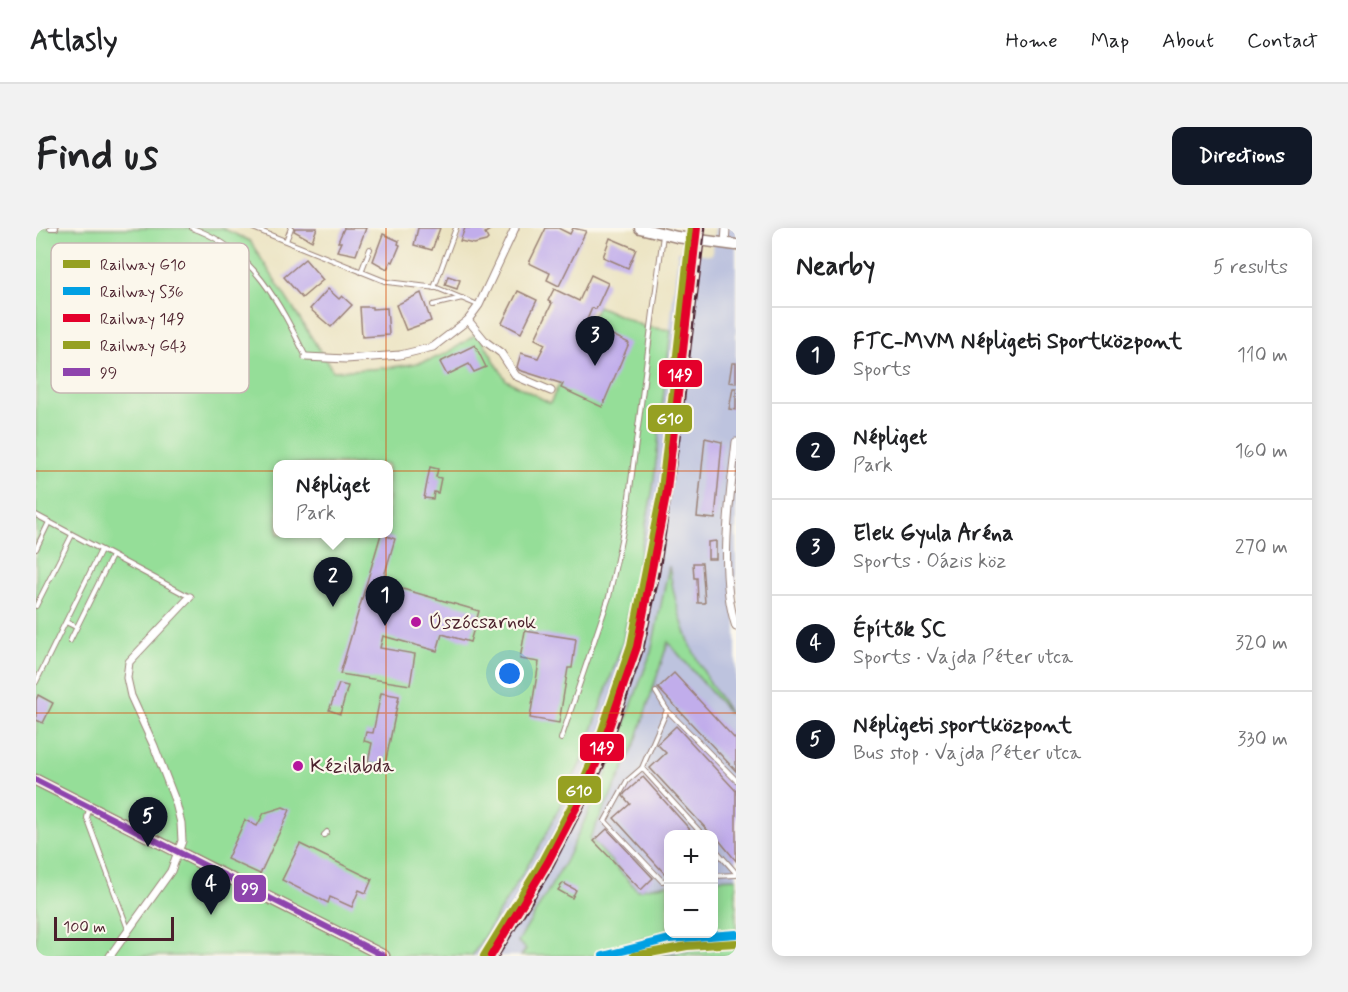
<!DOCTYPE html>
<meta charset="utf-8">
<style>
:root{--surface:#fff;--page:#f2f2f2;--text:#202124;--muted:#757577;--line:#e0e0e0;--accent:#111827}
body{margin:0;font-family:Mynerve,sans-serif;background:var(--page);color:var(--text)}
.controls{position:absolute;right:18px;bottom:18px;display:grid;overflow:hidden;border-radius:12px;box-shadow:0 3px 15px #0003}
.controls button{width:54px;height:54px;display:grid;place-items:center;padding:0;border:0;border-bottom:2px solid var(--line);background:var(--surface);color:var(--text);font:30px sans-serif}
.scale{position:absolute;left:18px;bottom:15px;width:120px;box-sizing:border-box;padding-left:6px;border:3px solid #4a1f2b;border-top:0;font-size:16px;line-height:21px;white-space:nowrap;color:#4a1f2b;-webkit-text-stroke:4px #fbf7ec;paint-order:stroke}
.you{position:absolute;left:474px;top:446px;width:21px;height:21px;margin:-15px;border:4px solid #fff;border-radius:50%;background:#1a73e8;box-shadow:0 0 0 9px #1a73e833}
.badge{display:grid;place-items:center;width:39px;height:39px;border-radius:50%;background:var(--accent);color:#fff;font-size:20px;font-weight:700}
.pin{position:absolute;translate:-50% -50px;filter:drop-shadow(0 2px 3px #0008)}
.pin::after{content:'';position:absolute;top:32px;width:21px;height:18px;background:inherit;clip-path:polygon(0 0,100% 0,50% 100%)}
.popup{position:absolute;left:237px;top:232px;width:120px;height:78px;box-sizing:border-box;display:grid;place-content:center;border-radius:12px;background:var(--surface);filter:drop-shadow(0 2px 4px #0005);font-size:20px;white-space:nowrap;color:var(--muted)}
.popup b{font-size:22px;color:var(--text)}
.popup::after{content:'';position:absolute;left:50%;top:100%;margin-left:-12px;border:12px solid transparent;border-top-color:var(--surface)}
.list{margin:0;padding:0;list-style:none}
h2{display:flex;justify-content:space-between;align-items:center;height:78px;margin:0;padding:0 24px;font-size:26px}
h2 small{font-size:20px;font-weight:400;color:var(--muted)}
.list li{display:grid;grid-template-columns:39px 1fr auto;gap:18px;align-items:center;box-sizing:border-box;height:96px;padding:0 24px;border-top:2px solid var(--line)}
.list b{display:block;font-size:22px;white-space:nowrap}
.list p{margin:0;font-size:20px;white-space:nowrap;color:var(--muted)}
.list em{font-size:20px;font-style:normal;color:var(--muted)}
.map{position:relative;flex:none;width:700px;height:728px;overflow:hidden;border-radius:12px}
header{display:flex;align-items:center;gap:36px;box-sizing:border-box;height:84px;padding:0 30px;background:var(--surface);border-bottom:2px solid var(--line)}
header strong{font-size:28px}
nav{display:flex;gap:33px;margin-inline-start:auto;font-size:21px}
.intro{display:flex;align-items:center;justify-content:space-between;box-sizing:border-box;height:144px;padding:0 36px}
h1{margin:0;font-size:42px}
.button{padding:15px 27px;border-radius:12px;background:var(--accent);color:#fff;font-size:21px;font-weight:700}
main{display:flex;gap:36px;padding:0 36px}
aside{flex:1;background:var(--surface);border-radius:12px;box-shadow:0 3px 15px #0003}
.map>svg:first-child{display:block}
</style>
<header>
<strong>Atlasly</strong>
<nav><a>Home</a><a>Map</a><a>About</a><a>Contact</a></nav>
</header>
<div class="intro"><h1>Find us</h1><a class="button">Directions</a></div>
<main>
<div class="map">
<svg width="700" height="728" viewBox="0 0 700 728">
<rect width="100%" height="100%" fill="#fbf7ec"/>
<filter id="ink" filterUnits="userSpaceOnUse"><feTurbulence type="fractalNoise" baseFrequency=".0167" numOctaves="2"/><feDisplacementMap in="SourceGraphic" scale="12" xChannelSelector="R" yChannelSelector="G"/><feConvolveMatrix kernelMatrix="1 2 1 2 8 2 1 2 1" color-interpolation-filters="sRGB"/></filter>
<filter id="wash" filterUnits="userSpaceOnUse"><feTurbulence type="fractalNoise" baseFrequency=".008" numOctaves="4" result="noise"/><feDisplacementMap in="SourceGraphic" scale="24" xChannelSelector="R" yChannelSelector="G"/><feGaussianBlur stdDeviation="1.35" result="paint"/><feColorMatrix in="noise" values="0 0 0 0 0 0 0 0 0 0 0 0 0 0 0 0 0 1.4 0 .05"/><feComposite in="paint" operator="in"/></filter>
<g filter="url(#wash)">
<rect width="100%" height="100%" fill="#ebe3c1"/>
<g fill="#bdc3de">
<polygon points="679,0 700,0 700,650 678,651 678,606 632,606 632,656 601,663 554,610 598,519 632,413 691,481 663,437 655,418 643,389 632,340 615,424 569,549 529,634 482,714 490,721 485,728 436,728 508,611 545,534 587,414 617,260 642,23 676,27"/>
<polygon points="700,703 700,720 660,722 616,728 558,728 610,710 652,706"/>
</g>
<g fill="#95de98" stroke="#707e62" stroke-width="1.5" fill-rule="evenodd">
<path d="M 0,0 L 186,0 L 214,13 L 297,143 C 328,141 363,141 393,132 C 411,127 427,115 442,105 L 470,152 L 514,175 L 562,78 L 609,99 L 635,102 L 617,260 L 587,414 L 545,534 L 508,611 L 436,728 L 0,728 ZM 242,236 L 352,236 L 352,306 L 242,306 Z"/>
<path d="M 633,338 C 638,372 647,404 663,435 C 672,453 684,469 694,486 L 632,414 L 598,519 L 554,610 L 601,662 L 632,656 L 632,706 L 652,706 L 610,710 L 558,728 L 485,728 L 490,721 L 482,714 L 529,634 L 569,549 L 615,424 Z"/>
<polygon points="700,650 700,703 678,704 678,651"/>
<polygon points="700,720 700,728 616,728 660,722"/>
</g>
<g id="blocks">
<g fill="#c1adeb">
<polygon points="259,0 281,0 276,13 258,3"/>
<polygon points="308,0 330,0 320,27 301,23 305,14 302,14"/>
<polygon points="382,0 404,0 396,22 378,17"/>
<polygon points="429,0 457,0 449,5 452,11 450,13 438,16 424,13"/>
<polygon points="510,0 522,0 534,6 537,0 550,3 523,58 511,52 514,45 493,35"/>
<polygon points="347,6 363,13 362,16 364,17 357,34 355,33 351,41 337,33"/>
<polygon points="574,10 600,21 592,40 567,29"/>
<polygon points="269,31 287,52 266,70 248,49"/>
<polygon points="555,47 572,55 560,81 556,80 550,94 593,115 566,179 525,160 527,156 483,142 481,139 485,125 502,130 509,116 499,111 516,75 512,73 518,61 543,73"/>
<polygon points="412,48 424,52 421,61 409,57"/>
<polygon points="159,49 179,53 178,60 182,61 180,72 151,67 154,56 158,56"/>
<polygon points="292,61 303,71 306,68 316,77 295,99 274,81"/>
<polygon points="482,63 501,72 485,105 466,95"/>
<polygon points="385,65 395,93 370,102 360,77"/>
<polygon points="324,79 336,79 336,81 351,80 353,107 326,109"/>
<polygon points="439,117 450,139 438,144 433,136 411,147 404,134"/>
<polygon points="696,135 700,135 700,155 693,154"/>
<polygon points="697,160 700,160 700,182 693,181"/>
<polygon points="669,210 686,214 679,291 661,289"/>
<polygon points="394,239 402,241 400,249 405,250 402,265 398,264 397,271 388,270"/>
<polygon points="345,306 359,311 346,355 443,383 434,414 406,406 401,423 347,408 344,420 379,426 374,457 304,446"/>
<polygon points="680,313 680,331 672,331 672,314"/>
<polygon points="657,335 666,335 669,375 662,375 661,350 658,350"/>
<polygon points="489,403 540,411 536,440 532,440 523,495 494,490 503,434 484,431"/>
<polygon points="638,445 700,512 700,543 622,460"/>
<polygon points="303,456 312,458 304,486 293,482"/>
<polygon points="345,465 363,468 349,537 332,534 336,515 328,513 330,504 337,505"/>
<polygon points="2,467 17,475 7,495 0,492 0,472"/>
<polygon points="640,498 700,563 700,633 678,606 675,606 614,540 630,525 621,516"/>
<polygon points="607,549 658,606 633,606 633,643 629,646 578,590 594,576 587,568 589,565"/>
<polygon points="247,579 254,582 224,646 191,631 209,592 221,598 228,585"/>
<polygon points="571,601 617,650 605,662 558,613"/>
<polygon points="264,616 336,651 330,665 323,662 316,679 294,669 292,675 246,652"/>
<polygon points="527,655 540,662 536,670 522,662"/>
</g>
</g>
</g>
<g filter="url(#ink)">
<use href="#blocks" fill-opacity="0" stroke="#9a8176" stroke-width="1.5"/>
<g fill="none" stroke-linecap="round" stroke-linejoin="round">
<g stroke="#9a8176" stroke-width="6">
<g id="lane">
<polyline points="14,0 20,0"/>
<path d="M 156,0 C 216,20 244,76 270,129"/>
<polyline points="217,0 351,54 401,60 442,77"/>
<polyline points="250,13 255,0"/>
<polyline points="325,44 334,21"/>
<polyline points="398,60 420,0"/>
<polyline points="397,77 426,70"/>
<polyline points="0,287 154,369"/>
<polyline points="0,321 13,294"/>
<polyline points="0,378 36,307"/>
<polyline points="30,394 40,399"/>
<polyline points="34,413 76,328"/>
<polyline points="0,454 65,322"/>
<polyline points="620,464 631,482 700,552"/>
<polyline points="631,482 606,540 591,553 569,593 626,653 632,652"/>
<polyline points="525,511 573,369 591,284 627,7"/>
<polyline points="606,540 666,606"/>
<polyline points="53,581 51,590 92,701"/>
<polyline points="288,607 291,604"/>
<polyline points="678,620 700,645"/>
<polyline points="678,648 700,647"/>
</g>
</g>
<g stroke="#9a8176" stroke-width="9">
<g id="street">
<polyline points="689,16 690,0"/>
<polyline points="432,92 450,114 465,125 480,148 515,163"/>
<polyline points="270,129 310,131 364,127 397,119 432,92 443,77 479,0"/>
<path d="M 700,214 C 694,269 682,345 700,399"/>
<polyline points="74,728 135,643 146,613 145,595 140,575 118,518 95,468 91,450 93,434 154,369"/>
</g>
</g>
<g stroke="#9a8176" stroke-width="13">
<polyline id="secondary" points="0,552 348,728"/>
</g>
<g stroke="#9a8176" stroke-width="13">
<polyline id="primary" points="604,0 641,9 700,17"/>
</g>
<use href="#lane" stroke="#fff" stroke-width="4"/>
<use href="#street" stroke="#fff" stroke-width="7"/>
<use href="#secondary" stroke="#fff" stroke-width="10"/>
<use href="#primary" stroke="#fff" stroke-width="10"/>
<g stroke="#4a1f2b" stroke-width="4.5">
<polyline id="rail" points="461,728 512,645 555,562 567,537 606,421 621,352 642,212 668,0"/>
</g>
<use href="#rail" stroke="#fbf7ec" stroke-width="2" stroke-dasharray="7" stroke-linecap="butt"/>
<g stroke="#fbf7ec" stroke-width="10">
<polyline id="bus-1" points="0,552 348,728"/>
</g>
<use href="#bus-1" stroke="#8e44ad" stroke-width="6"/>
<g stroke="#fbf7ec" stroke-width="12">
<polyline id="rail-1" points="448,728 503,639 540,570 556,532 595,417 626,262 655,0"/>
</g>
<g stroke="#fbf7ec" stroke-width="12">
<polyline id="rail-2" points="567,728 633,711 700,706"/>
</g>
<g stroke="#fbf7ec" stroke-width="12">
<polyline id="rail-3" points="455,728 512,634 548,565 561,534 601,419 631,263 661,0"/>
</g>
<g stroke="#fbf7ec" stroke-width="12">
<polyline id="rail-4" points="598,728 651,718 700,715"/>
</g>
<use href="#rail-1" stroke="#96a022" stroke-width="8"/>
<use href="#rail-2" stroke="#00a0e3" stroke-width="8"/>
<use href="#rail-3" stroke="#e4002b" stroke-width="8"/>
<use href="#rail-4" stroke="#96a022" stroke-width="8"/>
</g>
</g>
<path fill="none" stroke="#d8530f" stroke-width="1.5" stroke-opacity="0.55" d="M 350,0 L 350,728M 0,243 L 700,243M 0,485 L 700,485"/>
<g fill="#b5179e" stroke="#fbf7ec" stroke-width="2">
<circle cx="380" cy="394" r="6"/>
<circle cx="262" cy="538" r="6"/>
</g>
<g text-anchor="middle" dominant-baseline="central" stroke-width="4.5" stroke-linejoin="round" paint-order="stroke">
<g font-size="20" fill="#4a1f2b" stroke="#fbf7ec" text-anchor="start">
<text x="392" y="394">Úszócsarnok</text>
<text x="274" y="538">Kézilabda</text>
</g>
</g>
<rect x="15" y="15" width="198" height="150" rx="9" fill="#fbf7ec" stroke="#c6b6b2" stroke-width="1.5"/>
<rect x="27" y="32" width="27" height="8" fill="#96a022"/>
<rect x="27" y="59" width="27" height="8" fill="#00a0e3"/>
<rect x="27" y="86" width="27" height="8" fill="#e4002b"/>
<rect x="27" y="113" width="27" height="8" fill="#96a022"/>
<rect x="27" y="140" width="27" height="8" fill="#8e44ad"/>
<g font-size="16" fill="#4a1f2b">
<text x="64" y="42">Railway G10</text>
<text x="64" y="69">Railway S36</text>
<text x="64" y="96">Railway 149</text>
<text x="64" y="123">Railway G43</text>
<text x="64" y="150">99</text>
</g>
<g stroke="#fbf7ec" stroke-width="2">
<rect x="622" y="131" width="45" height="29" rx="6" fill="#e4002b"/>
<rect x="611" y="176" width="46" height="29" rx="6" fill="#96a022"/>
<rect x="543" y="505" width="46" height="29" rx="6" fill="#e4002b"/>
<rect x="521" y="547" width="45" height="29" rx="6" fill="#96a022"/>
<rect x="197" y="646" width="34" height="29" rx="6" fill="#8e44ad"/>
</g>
<g font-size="16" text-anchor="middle" font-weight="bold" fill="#fff">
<text x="644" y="152">149</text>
<text x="634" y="196">G10</text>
<text x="566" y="525">149</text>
<text x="543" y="568">G10</text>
<text x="214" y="666">99</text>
</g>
</svg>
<div class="controls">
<button>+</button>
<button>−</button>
</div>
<div class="scale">100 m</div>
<div class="you"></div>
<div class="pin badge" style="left:349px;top:398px">1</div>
<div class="pin badge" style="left:297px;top:379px">2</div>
<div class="popup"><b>Népliget</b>Park</div>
<div class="pin badge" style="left:559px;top:138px">3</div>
<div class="pin badge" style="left:175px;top:687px">4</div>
<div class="pin badge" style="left:112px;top:619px">5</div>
</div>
<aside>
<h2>Nearby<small>5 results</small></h2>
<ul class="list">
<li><span class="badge">1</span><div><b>FTC-MVM Népligeti Sportközpont</b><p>Sports</p></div><em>110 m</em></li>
<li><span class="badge">2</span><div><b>Népliget</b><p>Park</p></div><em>160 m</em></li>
<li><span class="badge">3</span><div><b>Elek Gyula Aréna</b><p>Sports · Oázis köz</p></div><em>270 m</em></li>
<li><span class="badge">4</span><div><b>Építők SC</b><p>Sports · Vajda Péter utca</p></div><em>320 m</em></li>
<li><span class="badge">5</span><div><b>Népligeti sportközpont</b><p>Bus stop · Vajda Péter utca</p></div><em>330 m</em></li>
</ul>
</aside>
</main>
